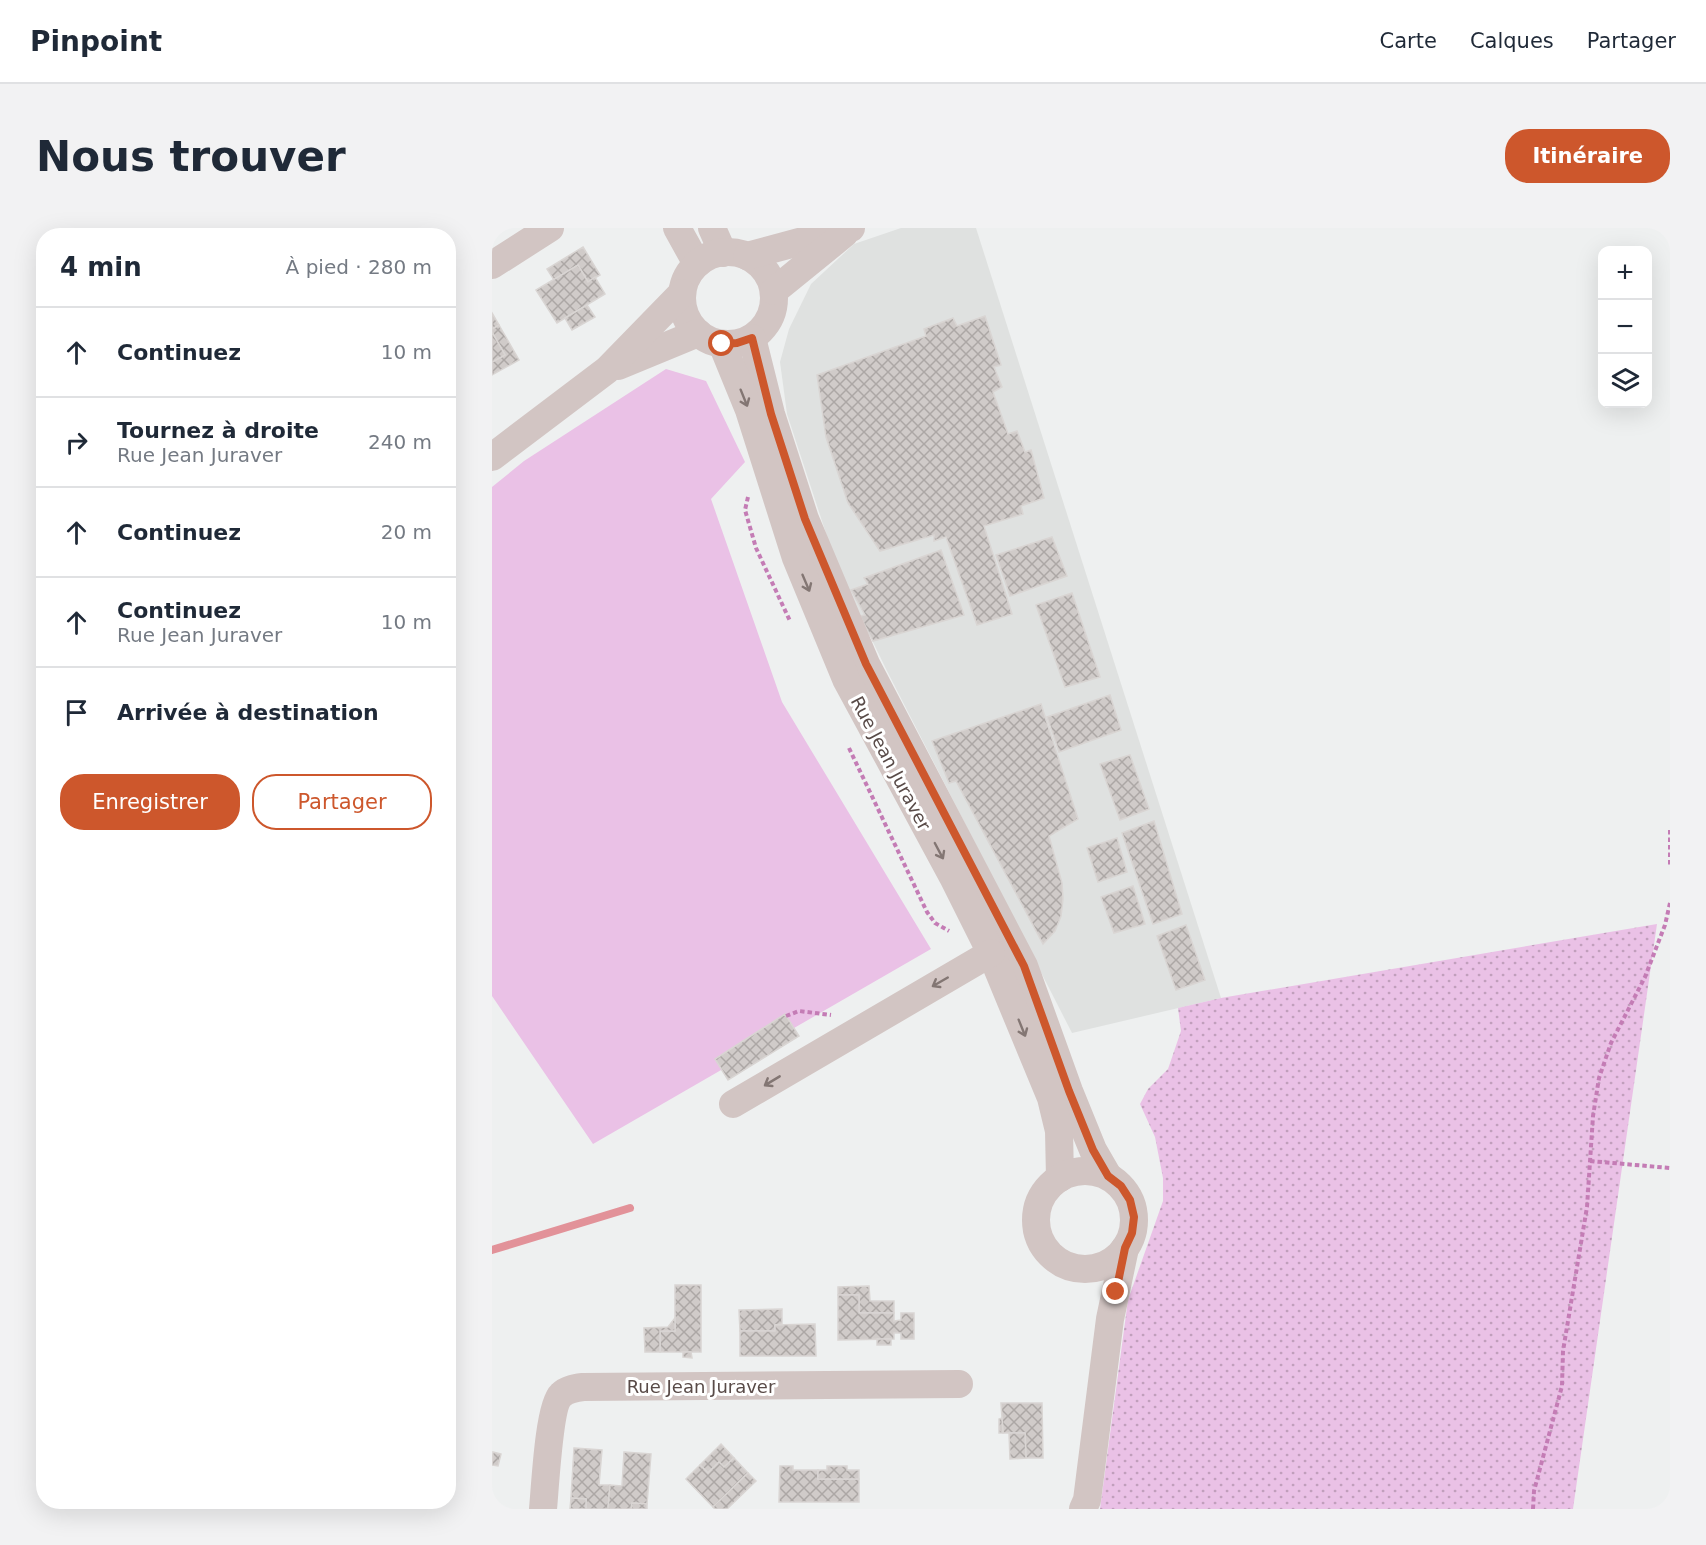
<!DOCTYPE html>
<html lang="fr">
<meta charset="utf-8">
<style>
:root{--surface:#fff;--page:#f2f2f3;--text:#1f2937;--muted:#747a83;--line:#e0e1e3;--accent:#cd572c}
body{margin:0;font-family:"DejaVu Sans",sans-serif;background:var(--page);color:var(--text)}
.controls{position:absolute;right:18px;top:18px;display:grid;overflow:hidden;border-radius:12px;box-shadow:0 6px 24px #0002}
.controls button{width:54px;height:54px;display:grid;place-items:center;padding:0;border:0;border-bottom:2px solid var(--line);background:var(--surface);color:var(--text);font:30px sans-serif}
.stop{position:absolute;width:18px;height:18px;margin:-14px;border:4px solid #cd572c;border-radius:50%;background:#fff}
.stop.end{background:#cd572c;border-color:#fff;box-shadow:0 2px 6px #0008}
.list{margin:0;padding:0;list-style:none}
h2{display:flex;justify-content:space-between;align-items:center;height:78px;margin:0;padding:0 24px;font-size:26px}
h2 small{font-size:20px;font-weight:400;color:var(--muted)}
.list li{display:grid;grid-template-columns:39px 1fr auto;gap:18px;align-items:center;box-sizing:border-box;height:90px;padding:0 24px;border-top:2px solid var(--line)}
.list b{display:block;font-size:22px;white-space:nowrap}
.list p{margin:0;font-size:20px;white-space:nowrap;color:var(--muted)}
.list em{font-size:20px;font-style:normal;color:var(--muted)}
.actions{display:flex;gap:12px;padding:18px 24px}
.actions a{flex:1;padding:14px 0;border:2px solid var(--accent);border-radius:24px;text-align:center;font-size:21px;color:var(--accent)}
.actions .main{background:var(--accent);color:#fff}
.icon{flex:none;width:33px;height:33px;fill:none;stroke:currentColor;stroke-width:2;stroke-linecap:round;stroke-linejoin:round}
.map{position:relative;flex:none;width:1178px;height:1281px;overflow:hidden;border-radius:24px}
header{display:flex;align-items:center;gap:36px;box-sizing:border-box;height:84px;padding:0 30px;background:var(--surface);border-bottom:2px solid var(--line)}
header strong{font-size:28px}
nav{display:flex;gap:33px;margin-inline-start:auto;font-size:21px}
.intro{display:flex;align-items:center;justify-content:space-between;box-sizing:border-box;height:144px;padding:0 36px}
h1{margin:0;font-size:42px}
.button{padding:15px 27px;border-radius:24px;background:var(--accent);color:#fff;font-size:21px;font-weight:700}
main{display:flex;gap:36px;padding:0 36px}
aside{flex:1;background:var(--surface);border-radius:24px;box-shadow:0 6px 24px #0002}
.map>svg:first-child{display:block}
</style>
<header>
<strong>Pinpoint</strong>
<nav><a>Carte</a><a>Calques</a><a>Partager</a></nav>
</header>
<div class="intro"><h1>Nous trouver</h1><a class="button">Itinéraire</a></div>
<main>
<aside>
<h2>4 min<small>À pied · 280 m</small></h2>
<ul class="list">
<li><svg class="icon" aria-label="ahead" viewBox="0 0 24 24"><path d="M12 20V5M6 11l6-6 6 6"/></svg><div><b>Continuez</b></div><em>10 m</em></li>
<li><svg class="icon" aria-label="right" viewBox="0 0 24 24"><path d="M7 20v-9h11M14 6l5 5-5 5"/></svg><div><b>Tournez à droite</b><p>Rue Jean Juraver</p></div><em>240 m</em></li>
<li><svg class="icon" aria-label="ahead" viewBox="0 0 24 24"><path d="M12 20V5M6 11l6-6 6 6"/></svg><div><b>Continuez</b></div><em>20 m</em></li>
<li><svg class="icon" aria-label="ahead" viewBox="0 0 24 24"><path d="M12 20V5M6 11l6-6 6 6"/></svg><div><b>Continuez</b><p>Rue Jean Juraver</p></div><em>10 m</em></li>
<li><svg class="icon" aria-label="arrive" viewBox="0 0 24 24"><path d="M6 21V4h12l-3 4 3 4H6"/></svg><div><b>Arrivée à destination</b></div></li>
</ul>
<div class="actions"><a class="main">Enregistrer</a><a>Partager</a></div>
</aside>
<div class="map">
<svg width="1178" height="1281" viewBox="0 0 1178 1281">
<defs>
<pattern id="grass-dots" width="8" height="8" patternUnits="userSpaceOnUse" patternTransform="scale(1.5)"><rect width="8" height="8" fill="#eac1e6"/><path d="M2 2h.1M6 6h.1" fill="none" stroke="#c19fbc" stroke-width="1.8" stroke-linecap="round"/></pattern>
<pattern id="building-cross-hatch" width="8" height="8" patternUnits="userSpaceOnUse" patternTransform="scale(1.5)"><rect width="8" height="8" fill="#d0cbc9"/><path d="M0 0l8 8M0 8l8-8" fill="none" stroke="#aca7a5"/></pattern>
</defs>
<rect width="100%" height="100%" fill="#eef0f0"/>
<polygon fill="#dfe1e0" points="409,0 484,0 729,770 580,805 394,441 346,342 295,186 288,134 297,101 319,56 362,16"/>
<polygon fill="url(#grass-dots)" points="1165,696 1081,1281 608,1281 636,1072 671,973 671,950 663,909 648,876 656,861 676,841 689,803 686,780 729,770"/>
<polygon fill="#eac1e6" points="174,141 214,153 253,234 219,271 290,474 439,721 101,916 0,768 0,259 32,233"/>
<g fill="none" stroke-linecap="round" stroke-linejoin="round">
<polyline stroke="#e29299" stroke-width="8" points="0,1022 138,980"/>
</g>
<g fill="url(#building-cross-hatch)" stroke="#d9d5d3" stroke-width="1.5">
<polygon points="91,19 108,47 96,54 86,37 62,52 55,41"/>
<polygon points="86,37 96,54 103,49 113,66 65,95 44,62"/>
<polygon points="95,77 103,89 80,102 73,90"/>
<polygon points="0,85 7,97 0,101"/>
<polygon points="493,88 509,137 502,139 510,159 501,164 516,206 525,203 533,224 539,222 552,270 529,278 531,286 492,298 520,386 485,397 454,309 442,313 442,307 388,323 356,275 334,209 325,147 434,108 432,101 461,90 465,98"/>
<polygon points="7,97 27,132 0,147 0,134 13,127 0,104 0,101"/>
<polygon points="0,104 13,127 0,134"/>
<polygon points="560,309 575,348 518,368 504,327"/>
<polygon points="449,322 472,387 381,413 368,388 373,387 359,362 376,356 372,350"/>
<polygon points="580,365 608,449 573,459 544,377"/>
<polygon points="618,467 629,502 567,524 555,489"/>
<polygon points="549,476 586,591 557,608 570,655 571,671 569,688 563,703 551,716 464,553 457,555 440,513"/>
<polygon points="638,527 657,581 628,592 608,536"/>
<polygon points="662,593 690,686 661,696 630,605"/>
<polygon points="625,610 635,644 606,654 595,620"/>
<polygon points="641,658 653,696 622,705 609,669"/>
<polygon points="694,697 713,752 684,762 665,708"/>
<polygon points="293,786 307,808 236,852 223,831"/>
<polygon points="183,1057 209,1057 209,1124 168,1124 168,1103 183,1103"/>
<polygon points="377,1058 378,1073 402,1073 402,1085 367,1085 367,1067 346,1067 346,1059"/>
<polygon points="346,1067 367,1067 367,1085 402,1085 402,1093 409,1092 409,1085 422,1085 422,1111 409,1111 409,1105 402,1105 402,1111 346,1112"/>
<polygon points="290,1081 290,1096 283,1097 283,1103 248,1103 247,1082"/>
<polygon points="183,1090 183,1103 168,1103 168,1124 153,1124 152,1100 176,1099"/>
<polygon points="323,1096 324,1128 248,1128 248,1103 283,1103 283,1097"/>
<rect x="385" y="1111" width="14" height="6"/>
<polygon points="191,1124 199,1124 200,1130 191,1129"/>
<polygon points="509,1175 550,1175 551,1230 534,1230 533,1205 511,1205"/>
<polygon points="510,1190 511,1205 507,1205 507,1191"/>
<polygon points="517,1205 533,1205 534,1230 518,1231"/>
<polygon points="229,1216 242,1230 232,1239 227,1234 216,1245 208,1237"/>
<polygon points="82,1220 110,1222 107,1257 118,1257 116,1281 94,1281 94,1271 79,1270"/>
<polygon points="1,1224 9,1226 6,1238 0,1237"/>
<polygon points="132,1224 159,1226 155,1276 140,1275 139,1281 116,1281 118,1257 130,1258"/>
<polygon points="242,1230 256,1245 221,1279 194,1251 208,1237 216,1245 227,1234 232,1239"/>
<polygon points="288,1238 301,1238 301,1242 326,1242 326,1251 367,1251 367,1274 287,1274"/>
<polygon points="335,1238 355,1238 355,1242 367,1242 367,1251 326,1251 326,1242 335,1242"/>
<polygon points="256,1245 264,1253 235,1281 223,1281 221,1279"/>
<polygon points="79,1270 94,1271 94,1281 78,1281"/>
<polygon points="140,1275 155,1276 155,1281 139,1281"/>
</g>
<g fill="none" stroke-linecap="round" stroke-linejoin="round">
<g stroke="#c47cb5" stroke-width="4" stroke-dasharray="4.5 3" stroke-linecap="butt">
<polyline points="256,269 253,282 264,320 298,393"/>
<polyline points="357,520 435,684 443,695 457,703"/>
<polyline points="1178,602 1178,639"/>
<polyline points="294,788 307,783 339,787"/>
<polyline points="1098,933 1178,940"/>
<polyline points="1041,1281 1042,1263 1070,1158 1071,1123 1095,979 1101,888 1107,850 1119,815 1153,749 1173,697 1178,675"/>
</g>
<g stroke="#d2c5c3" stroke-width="28">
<polyline points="185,0 205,36"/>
<polyline points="220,0 231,25"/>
<circle cx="236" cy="70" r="46"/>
<polyline points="255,28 359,0"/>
<polyline points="0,37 58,0"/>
<polyline points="282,63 352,6"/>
<polyline points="260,110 279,186 313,291 374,436 532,738 577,863 601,922 616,948"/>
<polyline points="230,116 257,182 304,330 354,451 461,649 499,725 559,870 567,903 568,950"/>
<polyline points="126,138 206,105"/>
<polyline points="0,229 115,142 190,65"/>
<polyline points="241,876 499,725"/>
<circle cx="593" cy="992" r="49"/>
<path d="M 51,1281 C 53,1261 57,1178 69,1167 C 75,1161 83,1160 91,1159 L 467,1156"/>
<polyline points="591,1281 595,1272 618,1091 633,1020"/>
</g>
</g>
<defs><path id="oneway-shaft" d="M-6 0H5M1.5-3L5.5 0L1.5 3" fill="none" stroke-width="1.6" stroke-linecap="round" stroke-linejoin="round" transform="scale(1.5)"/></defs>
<g stroke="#837673">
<use href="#oneway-shaft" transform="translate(252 170) rotate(68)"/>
<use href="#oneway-shaft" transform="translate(314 355) rotate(67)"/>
<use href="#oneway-shaft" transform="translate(447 623) rotate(62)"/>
<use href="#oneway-shaft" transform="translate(448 754) rotate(150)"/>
<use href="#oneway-shaft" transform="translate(530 800) rotate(68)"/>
<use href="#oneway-shaft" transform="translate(280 853) rotate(149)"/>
</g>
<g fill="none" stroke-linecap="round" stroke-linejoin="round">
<polyline stroke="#cd572c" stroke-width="8" points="230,116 245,115 260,110 279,186 313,291 374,436 532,738 577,863 601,922 616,948 629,958 638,972 642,989 640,1005 633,1020 624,1064"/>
</g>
<g text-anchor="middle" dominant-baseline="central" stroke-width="6" stroke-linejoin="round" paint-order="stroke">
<g font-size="18" fill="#594b48" stroke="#fff">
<text transform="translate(399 535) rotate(62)">Rue Jean Juraver</text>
<text x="209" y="1158">Rue Jean Juraver</text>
</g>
</g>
</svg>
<div class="controls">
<button>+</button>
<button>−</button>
<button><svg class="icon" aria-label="layers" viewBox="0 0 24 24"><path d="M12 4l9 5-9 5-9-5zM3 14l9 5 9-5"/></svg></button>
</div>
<div class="stop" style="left:230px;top:116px"></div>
<div class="stop end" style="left:624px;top:1064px"></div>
</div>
</main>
